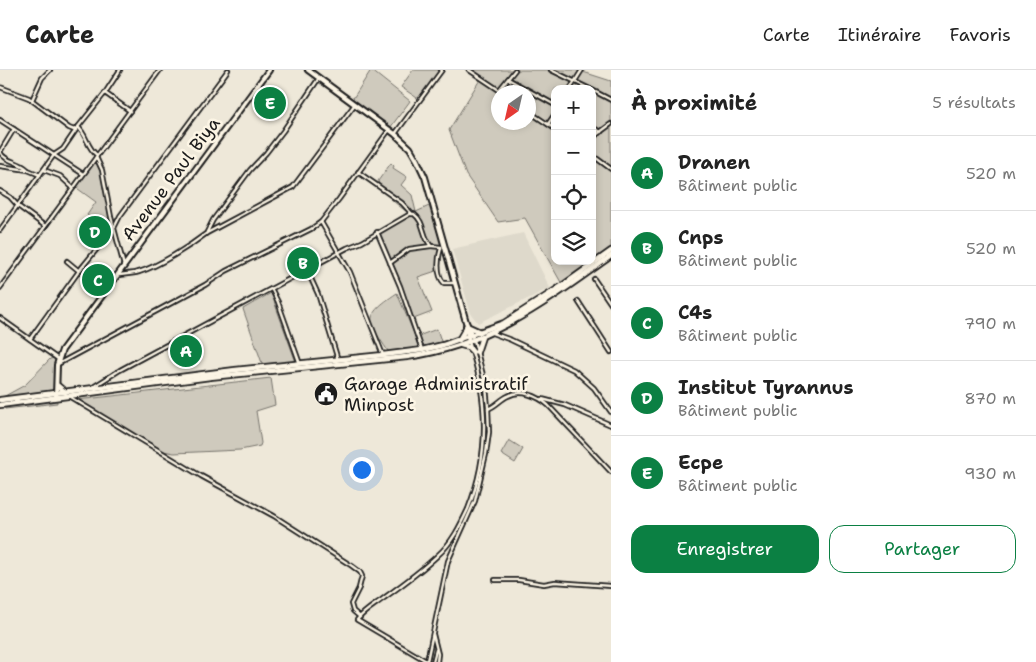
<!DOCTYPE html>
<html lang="fr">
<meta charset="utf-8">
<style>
:root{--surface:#fff;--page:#f2f2f2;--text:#222;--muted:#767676;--line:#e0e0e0;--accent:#0b8043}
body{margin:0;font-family:"Shantell Sans",sans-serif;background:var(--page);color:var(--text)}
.controls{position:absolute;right:15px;top:15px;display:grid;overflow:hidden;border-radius:10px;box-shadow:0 2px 8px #0003}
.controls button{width:45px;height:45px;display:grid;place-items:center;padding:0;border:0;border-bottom:1px solid var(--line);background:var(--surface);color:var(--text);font:25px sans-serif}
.compass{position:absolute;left:491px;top:15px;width:45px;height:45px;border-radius:50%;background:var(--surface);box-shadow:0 2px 8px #0003;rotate:214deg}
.you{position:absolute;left:361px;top:399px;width:18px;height:18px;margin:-12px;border:4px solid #fff;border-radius:50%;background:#1a73e8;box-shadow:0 0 0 8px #1a73e833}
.badge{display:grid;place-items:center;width:32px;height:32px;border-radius:50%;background:var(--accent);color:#fff;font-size:16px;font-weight:700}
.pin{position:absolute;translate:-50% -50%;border:2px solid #fff;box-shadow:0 1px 5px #0006}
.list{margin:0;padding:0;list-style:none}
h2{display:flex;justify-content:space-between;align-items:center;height:65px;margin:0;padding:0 20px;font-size:21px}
h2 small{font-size:16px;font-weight:400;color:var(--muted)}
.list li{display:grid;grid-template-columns:32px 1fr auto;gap:15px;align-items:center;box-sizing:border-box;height:75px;padding:0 20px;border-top:1px solid var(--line)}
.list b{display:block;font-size:19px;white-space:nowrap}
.list p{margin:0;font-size:16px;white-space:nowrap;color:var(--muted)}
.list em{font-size:16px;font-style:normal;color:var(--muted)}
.actions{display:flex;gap:10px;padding:15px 20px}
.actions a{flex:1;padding:11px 0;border:1px solid var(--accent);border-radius:15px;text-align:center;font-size:18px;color:var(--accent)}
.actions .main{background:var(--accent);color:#fff}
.icon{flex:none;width:28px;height:28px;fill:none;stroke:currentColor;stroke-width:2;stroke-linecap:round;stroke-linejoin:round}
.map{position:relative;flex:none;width:611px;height:592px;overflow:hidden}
header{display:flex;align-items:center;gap:30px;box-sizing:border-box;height:70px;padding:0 25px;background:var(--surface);border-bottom:1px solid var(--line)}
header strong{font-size:24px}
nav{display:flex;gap:28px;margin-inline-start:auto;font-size:18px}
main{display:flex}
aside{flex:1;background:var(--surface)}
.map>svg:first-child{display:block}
</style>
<header>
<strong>Carte</strong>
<nav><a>Carte</a><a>Itinéraire</a><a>Favoris</a></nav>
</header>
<main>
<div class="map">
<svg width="611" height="592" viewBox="0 0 611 592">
<rect width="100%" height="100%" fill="#eee8d9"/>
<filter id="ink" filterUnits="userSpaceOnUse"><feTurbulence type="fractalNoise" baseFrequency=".02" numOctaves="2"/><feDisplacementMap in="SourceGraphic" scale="10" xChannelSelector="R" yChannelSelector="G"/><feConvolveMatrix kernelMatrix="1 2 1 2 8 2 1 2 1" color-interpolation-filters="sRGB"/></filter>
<g filter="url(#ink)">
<polygon fill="#ded9cb" points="523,163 550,218 478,253 471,244 452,179"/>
<g fill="#cfcabd" stroke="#76736c" fill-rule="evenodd">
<polygon points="371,0 410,31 390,58 352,30"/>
<polygon points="413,0 442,0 420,30 401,17"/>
<path d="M 471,0 L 577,0 L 611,11 L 611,182 L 563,216 L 525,148 L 498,152 L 466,105 L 449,60 L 481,8 ZM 555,19 L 592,19 L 592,191 L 555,191 ZM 498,22 L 528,22 L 528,52 L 498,52 Z"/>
<polygon points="96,87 99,92 114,158 110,162 87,145 96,132 74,116"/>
<path d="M 391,93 L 394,96 L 393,98 L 407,107 L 401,115 L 412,125 L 416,142 L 429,136 L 443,179 L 441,181 L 439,200 L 418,207 L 432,242 L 411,250 L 378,164 L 399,150 L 412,145 C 402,139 381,123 378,111 Z"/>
<polygon points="271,223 297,295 269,296 262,293 243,239"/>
<path d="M 397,223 L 420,278 L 390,284 C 368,251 361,247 397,223 Z"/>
<polygon points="437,259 442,274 422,278 418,266"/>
<polygon points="54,288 57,291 54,306 57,333 5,339 3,327 25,315 50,289"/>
<polygon points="271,308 275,335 256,341 261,373 260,376 240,380 174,383 164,381 77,330"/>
<polygon points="509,370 523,379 515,393 501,384"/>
</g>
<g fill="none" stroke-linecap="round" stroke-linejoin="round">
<g stroke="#1c1c1c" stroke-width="6">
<g id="street">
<polyline points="469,0 502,22"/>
<polyline points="551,0 590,19"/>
<polyline points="508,9 555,35"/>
<path d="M 0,17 L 29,28 L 69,58 L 74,60 L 78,57 C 87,65 87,78 97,85"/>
<polyline points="570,19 582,0"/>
<polyline points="499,20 515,0"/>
<polyline points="592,20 611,30"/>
<polyline points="105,23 120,0"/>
<polyline points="32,30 42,8 50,0"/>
<polyline points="528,41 555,59"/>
<polyline points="0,50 83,104"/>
<polyline points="548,54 555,44"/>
<polyline points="592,57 601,62"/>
<polyline points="395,64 442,0"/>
<polyline points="592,68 611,54"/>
<path d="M 0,82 C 5,92 19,91 27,99"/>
<polyline points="0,82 14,59"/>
<polyline points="592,85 611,99"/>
<polyline points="96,87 102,100 111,147 124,196"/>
<polyline points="0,96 28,100 40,105"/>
<polyline points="44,100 60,106 73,118"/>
<polyline points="358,102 402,133 412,144"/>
<polyline points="0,121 10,127 18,136 45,156"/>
<polyline points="321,152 350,202 383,285"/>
<polyline points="0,160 54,85 63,79 78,57 105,23 130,41"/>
<polyline points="207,162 213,150 250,100 266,83 283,61 319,8"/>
<polyline points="377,162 400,216 422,280"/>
<path d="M 441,178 C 438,188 436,205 444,213 L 455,213"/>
<polyline points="67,191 79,201"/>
<polyline points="390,193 409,179 431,176"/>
<polyline points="307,200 318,224 338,290"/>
<path d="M 119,205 C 125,204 132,204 139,202 C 159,196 190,176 207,163 L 293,117 L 355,34"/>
<polyline points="594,209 611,234"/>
<polyline points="0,218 160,0"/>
<polyline points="272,220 278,232 300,294"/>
<polyline points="578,231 611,282"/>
<polyline points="0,248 58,289"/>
<polyline points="492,263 511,270 574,300 594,318 611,342"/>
<polyline points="30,269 79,201 114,158 120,146 228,0"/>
<polyline points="58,294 205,215 226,201 311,159 321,152 339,129 389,60"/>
<path d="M 93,317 L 120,300 L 347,178 L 362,172 L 410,144 L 414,144 C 425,152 422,166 431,176 L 441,177"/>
<polyline points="70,327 201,406 274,446 352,496 360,502 362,506 359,518 351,534 353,541 360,547"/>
<polyline points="542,329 565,335 611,355"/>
<path d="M 488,339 C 496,336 501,329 508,326 C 521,319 538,326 548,335 L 611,402"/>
<polyline points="495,510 519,510 544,514 555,512 611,516"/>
<polyline points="433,564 438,584 437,592"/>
<polyline points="427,591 448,491 475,431 486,384 489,362 488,337 486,317 474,270"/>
<path d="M 428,592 L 357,550 C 364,541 375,535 384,528 C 402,515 421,501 437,486 C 452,473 460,456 468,439 C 490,384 488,327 469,272"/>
<polyline points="433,592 436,580"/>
</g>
</g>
<g stroke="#1c1c1c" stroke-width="8">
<g id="secondary">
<polyline points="308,0 395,64 410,78 417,90 425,107 466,252 472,266"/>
<polyline points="466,256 469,272"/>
<polyline points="56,326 57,295 62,280 269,0"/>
</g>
</g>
<g stroke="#1c1c1c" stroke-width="8">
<g id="primary">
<polyline points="469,257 480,262"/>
<polyline points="459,270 466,258"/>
<polyline points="461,275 468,277 473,282"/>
<polyline points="477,282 482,267"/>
<polyline points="58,316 65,322"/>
<polyline points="0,330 235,300 383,285 422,280 443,275 504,253 562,216 611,181"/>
<path d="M 0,335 L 210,307 L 407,287 C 489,276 545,233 611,186"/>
</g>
</g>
<use href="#street" stroke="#fcf5e5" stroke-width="2.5"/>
<use href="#secondary" stroke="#fcf5e5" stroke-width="4"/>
<use href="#primary" stroke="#fcf5e5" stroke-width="4.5"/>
</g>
</g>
<defs>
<g id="civic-disc" transform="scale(1.25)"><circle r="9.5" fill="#1c1c1c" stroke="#fcf5e5"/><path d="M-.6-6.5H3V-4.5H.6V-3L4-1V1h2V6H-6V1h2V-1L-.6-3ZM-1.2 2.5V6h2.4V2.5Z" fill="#fff"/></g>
</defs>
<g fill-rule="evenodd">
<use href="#civic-disc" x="326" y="324"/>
</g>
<g text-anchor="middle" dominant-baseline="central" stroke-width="5" stroke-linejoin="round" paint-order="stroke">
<g font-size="18" fill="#1c1c1c" stroke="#fcf5e5">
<text transform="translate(171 109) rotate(-53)">Avenue Paul Biya</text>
</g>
<g font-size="18" fill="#1c1c1c" stroke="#fcf5e5" text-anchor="start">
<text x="344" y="314">Garage Administratif<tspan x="344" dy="21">Minpost</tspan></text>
</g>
</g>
</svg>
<div class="controls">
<button>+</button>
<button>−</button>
<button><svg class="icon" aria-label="locate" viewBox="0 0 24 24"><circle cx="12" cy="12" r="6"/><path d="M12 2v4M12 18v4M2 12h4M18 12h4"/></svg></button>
<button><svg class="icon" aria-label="layers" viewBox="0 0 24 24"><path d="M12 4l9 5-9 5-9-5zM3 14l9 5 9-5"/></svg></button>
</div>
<svg class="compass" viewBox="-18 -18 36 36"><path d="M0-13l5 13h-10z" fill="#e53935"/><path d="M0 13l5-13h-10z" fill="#767676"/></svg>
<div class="you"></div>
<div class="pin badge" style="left:186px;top:281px">A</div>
<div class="pin badge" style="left:303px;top:193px">B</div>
<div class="pin badge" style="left:98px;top:210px">C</div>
<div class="pin badge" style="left:95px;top:162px">D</div>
<div class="pin badge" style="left:270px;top:33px">E</div>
</div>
<aside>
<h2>À proximité<small>5 résultats</small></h2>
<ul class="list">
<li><span class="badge">A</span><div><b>Dranen</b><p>Bâtiment public</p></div><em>520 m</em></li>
<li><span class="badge">B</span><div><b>Cnps</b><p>Bâtiment public</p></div><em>520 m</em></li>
<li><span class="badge">C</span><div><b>C4s</b><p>Bâtiment public</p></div><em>790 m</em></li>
<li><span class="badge">D</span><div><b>Institut Tyrannus</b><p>Bâtiment public</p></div><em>870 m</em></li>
<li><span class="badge">E</span><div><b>Ecpe</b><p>Bâtiment public</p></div><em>930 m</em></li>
</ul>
<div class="actions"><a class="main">Enregistrer</a><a>Partager</a></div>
</aside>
</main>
